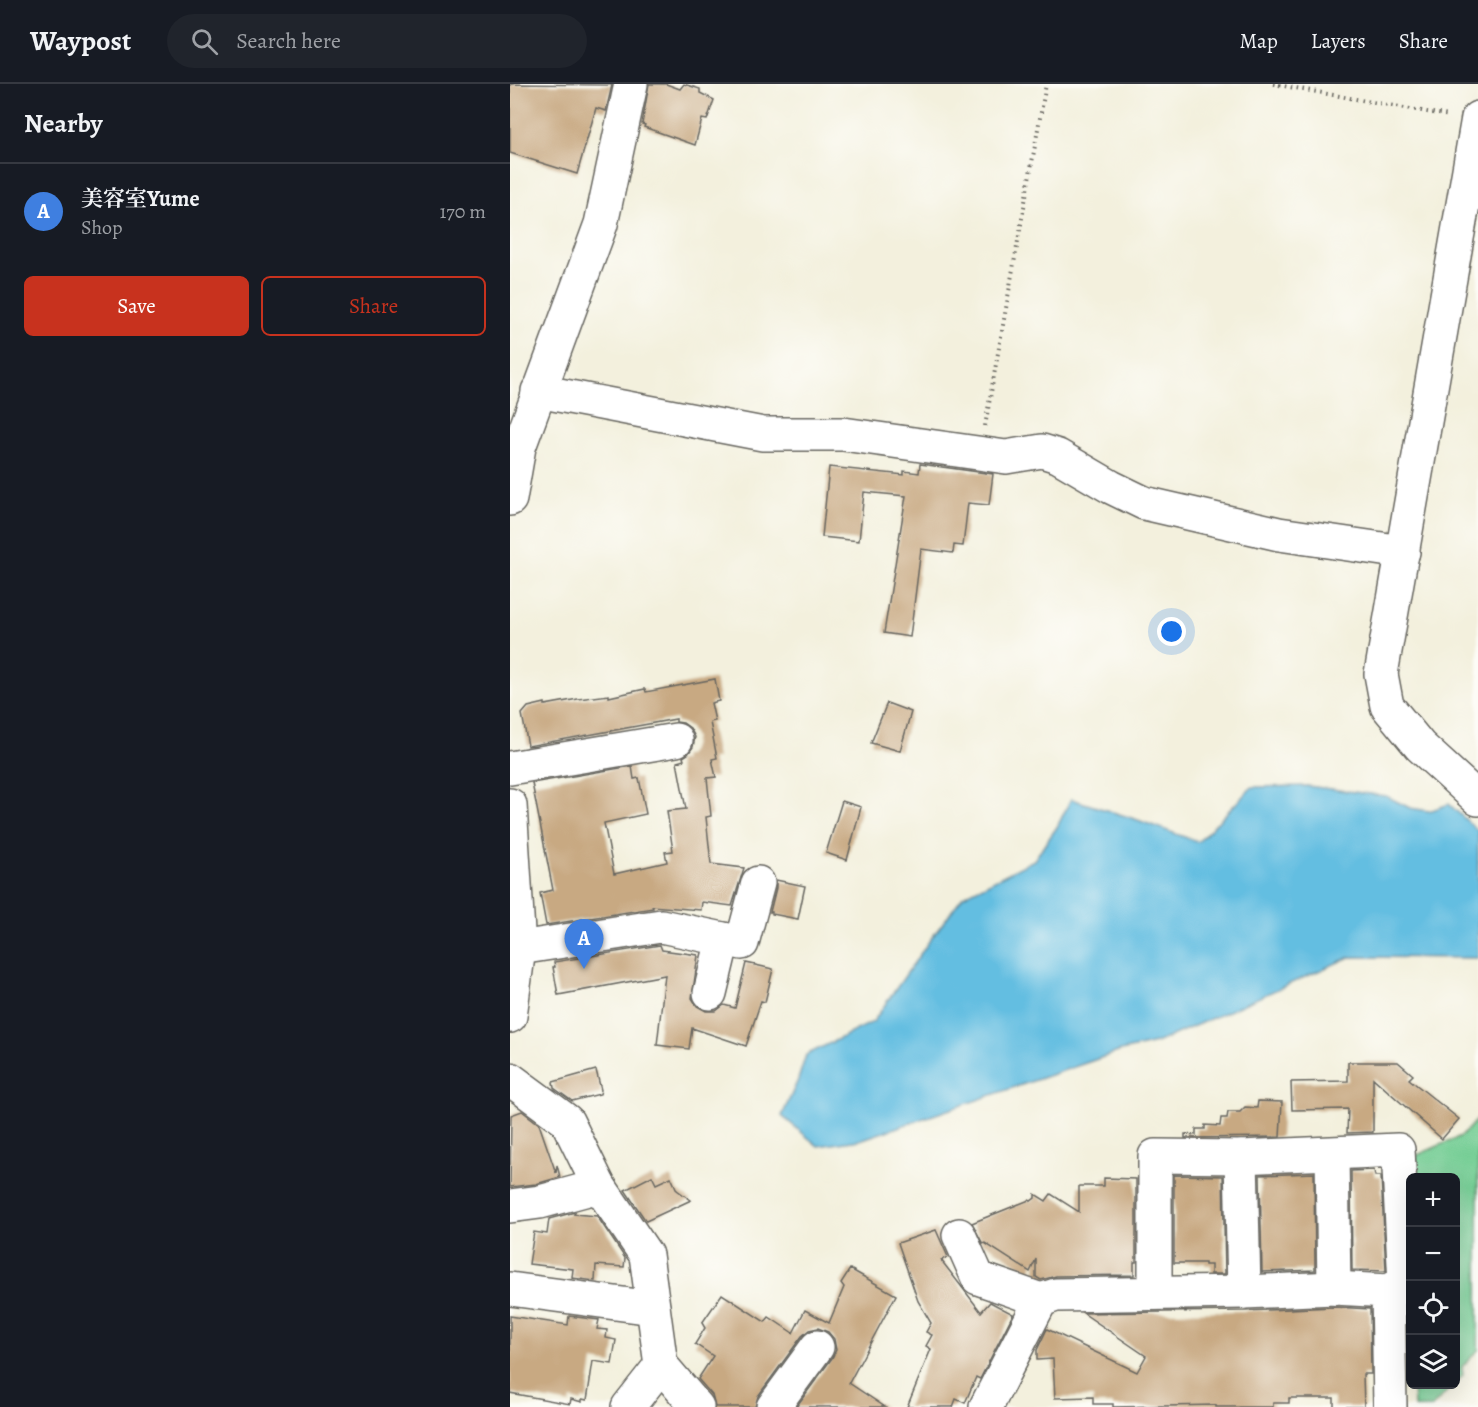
<!DOCTYPE html>
<meta charset="utf-8">
<style>
:root{--surface:#171b24;--page:#20242c;--text:#f1f3f6;--muted:#9ea1a6;--line:#363941;--accent:#c8321e}
body{margin:0;font-family:Alegreya,"Noto Serif JP",serif;background:var(--page);color:var(--text)}
.controls{position:absolute;right:18px;bottom:18px;display:grid;overflow:hidden;border-radius:9px;box-shadow:0 6px 24px #0002}
.controls button{width:54px;height:54px;display:grid;place-items:center;padding:0;border:0;border-bottom:2px solid var(--line);background:var(--surface);color:var(--text);font:30px sans-serif}
.you{position:absolute;left:662px;top:548px;width:21px;height:21px;margin:-15px;border:4px solid #fff;border-radius:50%;background:#1a73e8;box-shadow:0 0 0 9px #1a73e833}
.badge{display:grid;place-items:center;width:39px;height:39px;border-radius:50%;background:var(--accent);color:#fff;font-size:20px;font-weight:700}
.pin{position:absolute;translate:-50% -50px;filter:drop-shadow(0 2px 3px #0008)}
.pin::after{content:'';position:absolute;top:32px;width:21px;height:18px;background:inherit;clip-path:polygon(0 0,100% 0,50% 100%)}
.list{margin:0;padding:0;list-style:none}
h2{display:flex;justify-content:space-between;align-items:center;height:78px;margin:0;padding:0 24px;font-size:26px}
h2 small{font-size:20px;font-weight:400;color:var(--muted)}
.list li{display:grid;grid-template-columns:39px 1fr auto;gap:18px;align-items:center;box-sizing:border-box;height:96px;padding:0 24px;border-top:2px solid var(--line)}
.list b{display:block;font-size:22px;white-space:nowrap}
.list p{margin:0;font-size:20px;white-space:nowrap;color:var(--muted)}
.list em{font-size:20px;font-style:normal;color:var(--muted)}
.actions{display:flex;gap:12px;padding:18px 24px}
.actions a{flex:1;padding:14px 0;border:2px solid var(--accent);border-radius:9px;text-align:center;font-size:21px;color:var(--accent)}
.actions .main{background:var(--accent);color:#fff}
.icon{flex:none;width:33px;height:33px;fill:none;stroke:currentColor;stroke-width:2;stroke-linecap:round;stroke-linejoin:round}
.map{position:relative;flex:none;width:968px;height:1323px;overflow:hidden}
header{display:flex;align-items:center;gap:36px;box-sizing:border-box;height:84px;padding:0 30px;background:var(--surface);border-bottom:2px solid var(--line)}
header strong{font-size:28px}
nav{display:flex;gap:33px;margin-inline-start:auto;font-size:21px}
.search{width:420px;height:54px;background:var(--page);display:flex;align-items:center;gap:15px;box-sizing:border-box;padding:0 21px;border-radius:33px;color:var(--muted);font-size:22px}
main{display:flex}
aside{flex:1;background:var(--surface)}
.map>svg:first-child{display:block}
</style>
<header>
<strong>Waypost</strong>
<div class="search"><svg class="icon" aria-label="search" viewBox="0 0 24 24"><circle cx="10" cy="10" r="6"/><path d="M15 15l6 6"/></svg>Search here</div>
<nav><a>Map</a><a>Layers</a><a>Share</a></nav>
</header>
<main>
<aside>
<h2>Nearby<small></small></h2>
<ul class="list">
<li><span class="badge" style="background:#3f7fe0">A</span><div><b>美容室Yume</b><p>Shop</p></div><em>170 m</em></li>
</ul>
<div class="actions"><a class="main">Save</a><a>Share</a></div>
</aside>
<div class="map">
<svg width="968" height="1323" viewBox="0 0 968 1323">
<rect width="100%" height="100%" fill="#fdfcf7"/>
<filter id="ink" filterUnits="userSpaceOnUse"><feTurbulence type="fractalNoise" baseFrequency=".0167" numOctaves="2"/><feDisplacementMap in="SourceGraphic" scale="12" xChannelSelector="R" yChannelSelector="G"/><feConvolveMatrix kernelMatrix="1 2 1 2 8 2 1 2 1" color-interpolation-filters="sRGB"/></filter>
<filter id="wash" filterUnits="userSpaceOnUse"><feTurbulence type="fractalNoise" baseFrequency=".008" numOctaves="4" result="noise"/><feDisplacementMap in="SourceGraphic" scale="24" xChannelSelector="R" yChannelSelector="G"/><feGaussianBlur stdDeviation="1.35" result="paint"/><feColorMatrix in="noise" values="0 0 0 0 0 0 0 0 0 0 0 0 0 0 0 0 0 1.4 0 .05"/><feComposite in="paint" operator="in"/></filter>
<g filter="url(#wash)">
<rect width="100%" height="100%" fill="#f3f0dd"/>
<g fill="#74cd94" stroke="#487458" stroke-width="1.5">
<polygon points="968,1035 968,1266 952,1283 953,1291 946,1298 946,1094 900,1094 900,1237 898,1075 951,1052"/>
<polygon points="903,1301 903,1300 943,1301 922,1323 904,1323"/>
</g>
<polygon fill="#64bee1" stroke="#406d7e" stroke-width="1.5" points="797,702 876,712 900,724 919,727 939,720 968,747 968,874 840,873 646,959 611,967 350,1056 308,1062 272,1032 288,996 296,971 363,938 420,856 453,812 524,776 547,743 561,715 625,735 688,758 742,703"/>
<g id="blocks">
<g fill="#c8a982">
<polygon points="0,0 102,1 96,27 86,24 67,90 0,69"/>
<polygon points="139,0 156,0 170,5 174,0 190,5 190,9 204,16 197,36 192,35 185,61 134,43 135,41 132,40"/>
<polygon points="410,380 483,390 479,421 458,419 453,462 444,461 443,469 411,465 400,553 374,549 396,412 354,408 349,457 312,453 319,383 394,391 394,387 409,389"/>
<polygon points="205,595 209,617 201,619 205,637 200,638 207,674 202,675 206,693 197,694 201,732 196,733 201,780 234,784 222,822 192,818 191,826 142,822 143,824 36,841 30,809 43,806 22,699 122,682 124,695 129,694 136,730 94,739 104,790 157,778 155,768 163,767 157,727 176,725 167,678 174,676 173,673 178,670 183,663 185,653 180,644 173,639 166,638 166,635 18,662 12,630 18,623 35,619 35,621 68,615 99,611 99,613 135,605 136,608"/>
<polygon points="377,619 401,628 390,667 361,659"/>
<polygon points="332,717 351,723 337,776 316,769"/>
<polygon points="266,796 295,802 288,835 262,830 262,828 260,828 266,804"/>
<polygon points="150,861 152,866 188,871 182,914 187,922 196,927 206,927 214,921 225,924 236,879 263,885 255,918 251,917 236,962 182,944 179,965 147,961 155,891 48,911 43,883 45,883 44,878"/>
<polygon points="838,978 888,978 903,991 899,995 949,1035 932,1055 863,994 863,1048 837,1049 838,1025 782,1026 781,998 838,997"/>
<polygon points="86,986 91,1006 90,1010 62,1017 44,1004 43,998"/>
<polygon points="748,1017 772,1018 770,1053 675,1054 675,1050 686,1051 686,1045 695,1045 695,1041 710,1042 711,1034 717,1034 718,1028 730,1028 735,1023 747,1024"/>
<polygon points="12,1027 29,1040 46,1089 47,1081 50,1093 26,1100 0,1103 1,1031"/>
<polygon points="864,1086 865,1092 871,1092 876,1187 842,1186 841,1087"/>
<polygon points="804,1089 805,1186 752,1188 750,1091"/>
<polygon points="664,1091 713,1092 715,1190 701,1190 701,1181 695,1181 695,1179 664,1179"/>
<polygon points="142,1092 146,1100 161,1093 167,1106 181,1116 136,1137 115,1106"/>
<polygon points="594,1094 626,1095 626,1178 624,1178 624,1191 546,1192 531,1196 526,1193 526,1175 520,1188 475,1159 473,1160 462,1139 519,1116 521,1117 525,1114 525,1110 536,1117 541,1110 569,1128 569,1102 594,1102"/>
<polygon points="65,1128 64,1130 87,1132 115,1174 114,1183 86,1181 85,1197 62,1194 63,1185 19,1180 24,1148 37,1150 39,1135"/>
<polygon points="426,1146 438,1173 431,1176 471,1228 480,1218 503,1230 470,1295 466,1293 455,1319 446,1315 443,1323 397,1323 421,1265 416,1262 422,1251 416,1248 421,1239 408,1217 388,1159"/>
<polygon points="340,1185 386,1211 339,1299 375,1323 286,1323 322,1274 326,1266 324,1255 318,1248 308,1244 299,1246 292,1252 248,1312 245,1323 205,1323 202,1311 188,1295 203,1272 185,1260 195,1244 192,1239 212,1210 255,1238 259,1233 283,1249 295,1226 319,1239 334,1203 331,1199"/>
<polygon points="824,1223 860,1225 861,1290 853,1290 854,1323 824,1323 824,1314 779,1314 779,1319 763,1319 763,1323 706,1323 706,1321 603,1323 603,1320 583,1320 583,1313 545,1314 543,1275 527,1276 527,1266 537,1245 627,1288 636,1272 573,1229 734,1227"/>
<polygon points="0,1232 58,1241 59,1232 89,1236 87,1245 97,1246 96,1254 106,1256 102,1280 83,1277 77,1316 72,1315 72,1318 61,1315 60,1320 0,1309"/>
</g>
</g>
</g>
<g filter="url(#ink)">
<use href="#blocks" fill-opacity="0" stroke="#676660" stroke-width="1.5"/>
<g fill="none" stroke-linecap="round" stroke-linejoin="round">
<g stroke="#676660" stroke-width="36">
<g id="minor">
<polyline points="968,34 871,590 877,622 910,662 968,715"/>
<polyline points="28,307 253,350 333,350 496,373 532,367 548,372 601,403 634,419 769,450 893,468"/>
<polyline points="0,415 9,363 91,140 121,0"/>
<polyline points="0,684 166,656"/>
<polyline points="0,721 9,864 0,932"/>
<polyline points="9,864 151,842 232,859 248,799"/>
<polyline points="200,909 213,855"/>
<polyline points="0,995 57,1037 89,1102 136,1171 151,1281 187,1323"/>
<polyline points="822,1070 824,1204"/>
<polyline points="731,1073 734,1208"/>
<polyline points="0,1122 30,1118 89,1102"/>
<polyline points="449,1151 468,1194 531,1216"/>
<polyline points="0,1205 143,1224"/>
<polyline points="645,1209 645,1072 731,1073 888,1066 895,1199 878,1207"/>
<polyline points="118,1323 151,1281"/>
<polyline points="263,1323 307,1263"/>
<polyline points="476,1323 531,1216 546,1211 734,1208 824,1204 878,1207 880,1323"/>
</g>
</g>
<g stroke="#676660" stroke-width="4" stroke-dasharray="1.5 4.5" stroke-linecap="butt">
<polyline points="763,0 939,32"/>
<polyline points="475,342 536,0"/>
</g>
<use href="#minor" stroke="#fff" stroke-width="33"/>
</g>
</g>
</svg>
<div class="controls">
<button>+</button>
<button>−</button>
<button><svg class="icon" aria-label="locate" viewBox="0 0 24 24"><circle cx="12" cy="12" r="6"/><path d="M12 2v4M12 18v4M2 12h4M18 12h4"/></svg></button>
<button><svg class="icon" aria-label="layers" viewBox="0 0 24 24"><path d="M12 4l9 5-9 5-9-5zM3 14l9 5 9-5"/></svg></button>
</div>
<div class="you"></div>
<div class="pin badge" style="left:74px;top:885px;background:#3f7fe0">A</div>
</div>
</main>
